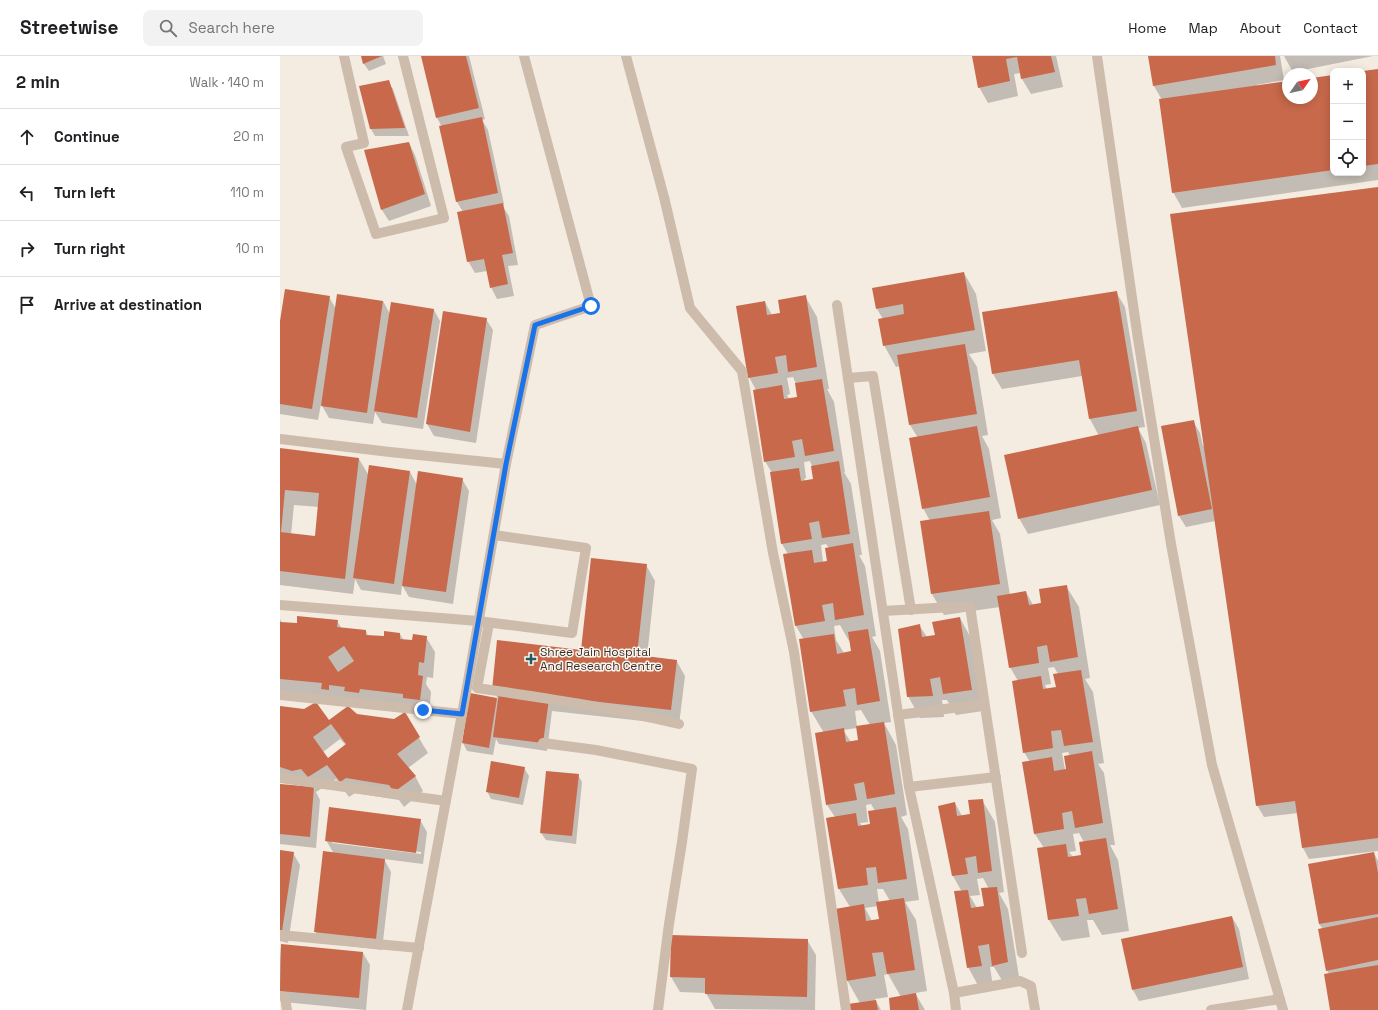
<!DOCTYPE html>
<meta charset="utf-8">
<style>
:root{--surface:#fff;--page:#f2f2f2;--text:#202124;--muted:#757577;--line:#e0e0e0}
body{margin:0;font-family:"Space Grotesk",sans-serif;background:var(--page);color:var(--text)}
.controls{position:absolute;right:12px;top:12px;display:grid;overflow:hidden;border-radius:8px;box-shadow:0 2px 10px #0003}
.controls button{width:36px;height:36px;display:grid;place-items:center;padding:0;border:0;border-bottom:1px solid var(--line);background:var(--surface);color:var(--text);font:20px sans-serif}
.compass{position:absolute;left:1002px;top:12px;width:36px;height:36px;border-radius:50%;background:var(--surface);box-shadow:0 2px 10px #0003;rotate:56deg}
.stop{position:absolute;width:12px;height:12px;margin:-9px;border:3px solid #1a73e8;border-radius:50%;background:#fff}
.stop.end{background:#1a73e8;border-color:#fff;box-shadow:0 1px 4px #0008}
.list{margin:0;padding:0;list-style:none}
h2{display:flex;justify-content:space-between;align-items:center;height:52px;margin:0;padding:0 16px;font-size:17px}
h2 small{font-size:13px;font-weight:400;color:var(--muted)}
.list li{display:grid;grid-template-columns:26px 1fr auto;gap:12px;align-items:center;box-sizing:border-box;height:56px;padding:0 16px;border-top:1px solid var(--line)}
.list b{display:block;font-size:15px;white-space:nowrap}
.list em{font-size:13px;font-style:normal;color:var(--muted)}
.icon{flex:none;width:22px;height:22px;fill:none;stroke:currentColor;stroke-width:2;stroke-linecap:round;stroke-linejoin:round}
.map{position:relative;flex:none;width:1098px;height:954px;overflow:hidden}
header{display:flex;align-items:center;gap:24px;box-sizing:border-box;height:56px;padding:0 20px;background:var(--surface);border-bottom:1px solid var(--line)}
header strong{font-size:19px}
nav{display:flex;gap:22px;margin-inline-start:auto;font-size:14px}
.search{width:280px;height:36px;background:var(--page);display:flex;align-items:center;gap:10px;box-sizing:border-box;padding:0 14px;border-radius:8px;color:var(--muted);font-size:15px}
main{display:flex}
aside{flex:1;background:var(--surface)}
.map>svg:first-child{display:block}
</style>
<header>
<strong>Streetwise</strong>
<div class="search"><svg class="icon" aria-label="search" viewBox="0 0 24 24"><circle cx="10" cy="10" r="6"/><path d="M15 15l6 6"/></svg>Search here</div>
<nav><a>Home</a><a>Map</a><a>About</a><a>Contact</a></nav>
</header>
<main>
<aside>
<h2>2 min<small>Walk · 140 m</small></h2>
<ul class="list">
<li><svg class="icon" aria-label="ahead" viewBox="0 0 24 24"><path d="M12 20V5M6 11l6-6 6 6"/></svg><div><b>Continue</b></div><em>20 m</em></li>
<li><svg class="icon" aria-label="left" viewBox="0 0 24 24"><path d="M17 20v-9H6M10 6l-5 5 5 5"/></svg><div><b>Turn left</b></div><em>110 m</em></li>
<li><svg class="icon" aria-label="right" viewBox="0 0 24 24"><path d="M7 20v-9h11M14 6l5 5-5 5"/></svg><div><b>Turn right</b></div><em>10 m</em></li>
<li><svg class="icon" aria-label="arrive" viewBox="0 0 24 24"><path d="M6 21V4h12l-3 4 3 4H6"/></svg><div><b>Arrive at destination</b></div></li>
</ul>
</aside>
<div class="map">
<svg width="1098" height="954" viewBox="0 0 1098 954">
<rect width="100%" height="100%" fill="#f4ebe1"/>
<g fill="#0003" fill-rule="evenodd">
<polygon points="82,0 103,0 106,8 89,15 84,8"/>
<polygon points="142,0 189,0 205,63 202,64 208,74 224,148 222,149 229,160 238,209 228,210 234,240 217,243 211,231 207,215 195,217 188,205 183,156 177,146 162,71 157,62"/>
<polygon points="693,0 776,0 783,31 751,38 742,23 741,17 734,18 738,40 708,47 699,31"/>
<polygon points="869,0 1000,0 1004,24 976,29 977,30 1008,26 1008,42 1032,42 1032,23 1053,20 1053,117 1083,117 1083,16 1098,14 1098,124 902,152 893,136 882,44 874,30"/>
<polygon points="1004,0 1093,0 1013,16"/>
<polygon points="108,26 113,33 129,80 95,80 91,73"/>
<polygon points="129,87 135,99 151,150 109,165 102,154"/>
<polygon points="1098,132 1098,795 1029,803 1023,792 1018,757 984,761 977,749 935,465 906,471 899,460 913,365 920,377 923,390 924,390"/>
<path d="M 684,217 L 696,238 L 706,295 L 689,298 L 697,311 L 708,379 L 702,380 L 709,393 L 721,462 L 712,464 L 720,478 L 730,539 L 746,536 L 753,549 L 762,547 L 786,530 L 799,551 L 810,622 L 805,623 L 813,636 L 824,707 L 818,708 L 824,717 L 835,789 L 830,789 L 838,804 L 849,875 L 822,879 L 813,864 L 807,864 L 810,881 L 782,885 L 769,864 L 758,793 L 764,792 L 755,778 L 750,706 L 744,696 L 738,625 L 730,611 L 720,551 L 664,559 L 652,538 L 650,465 L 643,452 L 638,382 L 630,369 L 620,310 L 616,311 L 604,289 L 603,263 L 597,253 ZM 774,611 L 778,618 L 777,632 L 767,634 L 765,629 L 771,628 L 768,612 ZM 788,696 L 790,700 L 787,714 L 785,714 L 782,697 ZM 799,777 L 804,786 L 802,800 L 793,801 L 789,796 L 796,795 L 793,778 Z"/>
<polygon points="836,236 845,251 865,371 858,372 866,387 880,449 748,478 739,462 819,380 810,363 802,320 722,333 713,318"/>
<path d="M 525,240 L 537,261 L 549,333 L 547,333 L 554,346 L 565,416 L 564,416 L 571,428 L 582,499 L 579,499 L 585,510 L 596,580 L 592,581 L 600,595 L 611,666 L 604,667 L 616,689 L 627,759 L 621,761 L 628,773 L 639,844 L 625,846 L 636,864 L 647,935 L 635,937 L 645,954 L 611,954 L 621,941 L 608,918 L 604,919 L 608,941 L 595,943 L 601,954 L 570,954 L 580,947 L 567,924 L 570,851 L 559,833 L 548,762 L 555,761 L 547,749 L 544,677 L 531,655 L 524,584 L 516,570 L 508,498 L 502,488 L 491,417 L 492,417 L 485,405 L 476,334 L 469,321 L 485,246 L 492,259 L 501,258 ZM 513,321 L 516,328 L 518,342 L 509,343 L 507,339 L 510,338 L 507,322 ZM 530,405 L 532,410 L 534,424 L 525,425 L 524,423 L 526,422 L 524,406 ZM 546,488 L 549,492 L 548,506 L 543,506 L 541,489 ZM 560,569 L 569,585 L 570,584 L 572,596 L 564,597 L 556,584 L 554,570 ZM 581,654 L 590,669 L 577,671 L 575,655 ZM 577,672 L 580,685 L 571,686 L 563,674 ZM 591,748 L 595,755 L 591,769 L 582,770 L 580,767 L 588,766 L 586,749 ZM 597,833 L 603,833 L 610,845 L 599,847 ZM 598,850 L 600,864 L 592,865 L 585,852 Z"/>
<polygon points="49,241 56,253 103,245 110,258 154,254 160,265 143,373 102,367 95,356 93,368 49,362 41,348 38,364 0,358 0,271"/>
<polygon points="164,256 206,263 213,274 196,387 154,380 147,368"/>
<path d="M 0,393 L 79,403 L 89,420 L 130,416 L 137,429 L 182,423 L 189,435 L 173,548 L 129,541 L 122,529 L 121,539 L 81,534 L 75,523 L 73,538 L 0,529 ZM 14,449 L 39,451 L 36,482 L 11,479 Z"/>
<polygon points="366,509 375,525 367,601 396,604 405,620 399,669 272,655 267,695 219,688 216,683 213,699 187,695 183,687 191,638 218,643 213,634 302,595"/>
<polygon points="680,562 692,584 703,655 676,659 667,644 662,644 664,661 640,662 628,640 639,569 647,581 656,580"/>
<polygon points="0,563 2,567 18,568 57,565 62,573 86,575 88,580 105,581 120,578 124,585 133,586 146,581 155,596 153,622 147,621 146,628 151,636 149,659 0,642"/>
<path d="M 0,651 L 49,665 L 77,659 L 114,664 L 124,657 L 148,697 L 128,712 L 135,720 L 143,735 L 124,751 L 119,744 L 75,737 L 69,741 L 56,723 L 36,736 L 40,744 L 36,792 L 0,788 L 0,729 L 35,733 L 31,727 L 0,723 ZM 60,683 L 66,689 L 48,703 L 43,696 Z"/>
<polygon points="244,712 249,720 243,749 211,743 207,735"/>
<polygon points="298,719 302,726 296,788 266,784 261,777"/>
<path d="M 702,744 L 715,766 L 724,836 L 719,837 L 728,853 L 740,927 L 726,931 L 714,911 L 710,911 L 713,931 L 700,933 L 688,911 L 682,836 L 673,820 L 675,747 L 682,760 L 691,758 ZM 703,822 L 709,833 L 705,851 L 697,852 L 690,840 L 700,839 L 697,823 Z"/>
<path d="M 140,764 L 147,776 L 143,808 L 104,803 L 111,816 L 102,894 L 42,887 L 35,875 L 54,798 L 46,784 ZM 52,785 L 141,796 L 141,798 L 52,787 Z"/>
<polygon points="0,795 13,797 20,809 8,887 0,885"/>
<polygon points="1094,797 1098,805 1098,954 1051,954 1049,918 1047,914 1043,873 1039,868 1029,809"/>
<polygon points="952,861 959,873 969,923 859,945 853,934"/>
<polygon points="392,880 527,884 536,899 535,954 435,953 426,937 400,936 391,921"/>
<polygon points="1,889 83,897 90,909 86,954 4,946 0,939 0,904"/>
</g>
<g fill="#c8694b" fill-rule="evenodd">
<polygon points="81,0 102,0 83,8"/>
<polygon points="141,0 186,0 199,52 156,62"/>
<polygon points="692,0 771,0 775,16 741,23 737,1 726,3 730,25 698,32"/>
<polygon points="868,0 995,0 996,9 873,30"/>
<polygon points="1098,13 1098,108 1083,110 1083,15"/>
<polygon points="1053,19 1053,114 892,137 879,43 1008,25 1008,42 1032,42 1032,22"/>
<polygon points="109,24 125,72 90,73 79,30"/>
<polygon points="202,61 218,137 176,146 159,70"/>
<polygon points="129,86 145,138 101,154 84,94"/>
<polygon points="1098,131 1098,782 1022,792 1015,745 976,750 890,158"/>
<polygon points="223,147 233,197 222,199 228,228 210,232 204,203 187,206 177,156"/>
<polygon points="684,216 695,274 603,290 598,263 624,258 623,248 596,253 592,232"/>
<polygon points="5,233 50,240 32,353 0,348 0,265"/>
<polygon points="837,235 857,355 809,363 799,304 712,318 702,256"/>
<polygon points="57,238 103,245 87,357 41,350"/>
<polygon points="526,239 537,311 508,316 506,299 495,301 498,317 468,322 456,250 485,245 487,259 500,257 498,244"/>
<polygon points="111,246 154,253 137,362 94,355"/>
<polygon points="163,255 207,262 190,376 146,368"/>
<polygon points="685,288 697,358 629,369 617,299"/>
<polygon points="542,323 554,395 525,400 522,383 512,385 515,401 484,406 473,334 502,329 504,343 517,341 515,327"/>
<polygon points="914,364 932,453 898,460 881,370"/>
<polygon points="697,370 710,441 642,453 629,382"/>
<polygon points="858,370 872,434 738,463 724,399"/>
<polygon points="0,392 79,402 65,523 0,515 0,476 35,480 39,437 5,434 1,476 0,476"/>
<polygon points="559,405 570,478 542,482 539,465 529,467 532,483 501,488 490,416 519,412 521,425 533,423 531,410"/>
<polygon points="89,409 130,415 114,528 73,522"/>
<polygon points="138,415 183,422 166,536 122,530"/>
<polygon points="709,455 720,528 651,538 640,465"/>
<polygon points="573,487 584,559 555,564 553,547 542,549 545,565 515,570 503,498 532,494 534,507 547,505 545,492"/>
<polygon points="311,502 367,508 357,599 397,604 391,654 212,634 217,584 301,594"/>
<polygon points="787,529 798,601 770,606 767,589 757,591 759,607 729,612 717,540 746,535 749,549 761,547 759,533"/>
<path d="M 17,560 L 58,564 L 57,571 L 86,574 L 86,579 L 104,580 L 104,575 L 120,577 L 120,583 L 132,584 L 133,578 L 147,580 L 144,607 L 139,606 L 138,619 L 143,620 L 140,644 L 123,642 L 123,638 L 80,633 L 79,637 L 64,635 L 65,631 L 49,629 L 49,634 L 41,633 L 42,627 L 0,623 L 0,566 L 17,567 ZM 64,590 L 74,605 L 58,616 L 48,601 Z"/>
<polygon points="680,561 692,634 663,638 660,621 650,623 653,640 627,641 618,573 640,568 642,581 655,579 652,566"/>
<polygon points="588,573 600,645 577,649 575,632 563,634 566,650 530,656 519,583 554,578 557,598 571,595 568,576"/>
<polygon points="801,614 813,686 784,690 781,674 771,675 773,692 743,697 732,625 761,620 763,633 776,631 773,618"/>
<polygon points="219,636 269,643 263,687 213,681"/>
<polygon points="190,637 217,642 209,692 182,687"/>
<path d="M 36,646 L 49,664 L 68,650 L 77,658 L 114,663 L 125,656 L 140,681 L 117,698 L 136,720 L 114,736 L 109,729 L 66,722 L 60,726 L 47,709 L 28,721 L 21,713 L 12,715 L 0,711 L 0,650 L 24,653 ZM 51,668 L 66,688 L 48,702 L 33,681 Z"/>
<polygon points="604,666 615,738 587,743 584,726 574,728 577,744 546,749 535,677 564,672 566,686 578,684 576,670"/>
<polygon points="812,695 823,767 795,772 792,755 782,757 784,773 754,778 742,706 772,701 774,715 786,713 784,700"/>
<polygon points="211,705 245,711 239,742 206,736"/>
<polygon points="266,715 299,718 292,780 260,777"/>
<polygon points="0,728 34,731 30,781 0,778"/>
<polygon points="703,743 712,815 698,817 696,800 685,802 688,818 672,820 658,750 675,746 677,760 690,758 688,744"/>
<polygon points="49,751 141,763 136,797 45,785"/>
<polygon points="616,751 627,823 598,827 596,811 586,812 588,829 558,833 546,762 576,757 578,770 590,768 588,755"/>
<polygon points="826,782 838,853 809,858 806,842 796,843 799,860 768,864 757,792 786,788 788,801 801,799 799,786"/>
<polygon points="0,794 14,796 2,875 0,875"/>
<polygon points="43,795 105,803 96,883 34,876"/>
<polygon points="1094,796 1098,817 1098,858 1039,868 1028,808"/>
<polygon points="717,831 728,906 712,910 709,888 698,890 702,910 687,912 674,835 688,834 691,852 704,850 701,832"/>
<polygon points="624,842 635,914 607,918 603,896 592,897 596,920 566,925 555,853 584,848 586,865 599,863 596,846"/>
<polygon points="952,860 963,911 852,934 841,883"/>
<polygon points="1098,861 1098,904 1046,915 1038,873"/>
<polygon points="391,879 528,883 527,941 425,938 425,922 390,921"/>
<polygon points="1,888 83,896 79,942 0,935"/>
<polygon points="1098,909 1098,954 1050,954 1044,918"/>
<polygon points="636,937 639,954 610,954 609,942"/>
<polygon points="596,944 598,954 569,954 568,948"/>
</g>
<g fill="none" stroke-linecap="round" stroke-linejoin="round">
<g stroke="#cdbbac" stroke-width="10">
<polyline points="346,0 384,141 410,252 462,315 493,497 514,596 539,763 566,954"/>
<polyline points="817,0 858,283 891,488 932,709 1003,954"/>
<polyline points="557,249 629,731 674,937 676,954"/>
<polyline points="568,322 593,320 631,554"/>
<polyline points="0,383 110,396 226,408"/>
<polyline points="0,549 198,565 292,577 306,492 214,479"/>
<polyline points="603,555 690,550 742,897"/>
<path d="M 209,567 L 197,632 C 265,642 333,652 399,668"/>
<polyline points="0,639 182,658"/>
<polyline points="618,659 704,648"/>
<polyline points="0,722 166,745"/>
<polyline points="629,731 716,721"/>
<polyline points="0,879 139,892"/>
<polyline points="674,937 740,925 751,930 755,954"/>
<polyline points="0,940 5,941 7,954"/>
<polyline points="127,954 187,631 226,408 255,269 311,250 244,0"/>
<polyline points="931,954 1000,943"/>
</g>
<g stroke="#cdbbac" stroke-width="10">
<polyline points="64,0 84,87 66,91 96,178 164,162 123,0"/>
<polyline points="263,687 316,694 412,713 402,786 389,868 378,954"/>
</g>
</g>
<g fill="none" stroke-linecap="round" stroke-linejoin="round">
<polyline stroke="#1a73e8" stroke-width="5" points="143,654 182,658 226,408 255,269 311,250"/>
</g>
<path fill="#1f5a5e" stroke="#fbf5ee" stroke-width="1.5" d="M249 597h4v4h4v4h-4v4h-4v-4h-4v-4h4z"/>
<g text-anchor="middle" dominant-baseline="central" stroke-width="3" stroke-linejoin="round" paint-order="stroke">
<g font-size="12" fill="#3b302b" stroke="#fbf5ee" text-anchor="start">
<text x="260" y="596">Shree Jain Hospital<tspan x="260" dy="14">And Research Centre</tspan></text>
</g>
</g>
</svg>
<div class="controls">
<button>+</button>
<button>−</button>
<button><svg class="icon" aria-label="locate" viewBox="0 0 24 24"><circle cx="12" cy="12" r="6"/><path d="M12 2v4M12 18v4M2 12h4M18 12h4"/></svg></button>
</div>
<svg class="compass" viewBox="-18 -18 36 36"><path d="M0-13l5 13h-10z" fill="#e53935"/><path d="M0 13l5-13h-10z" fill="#757577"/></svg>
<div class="stop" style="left:311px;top:250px"></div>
<div class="stop end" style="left:143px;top:654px"></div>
</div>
</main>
